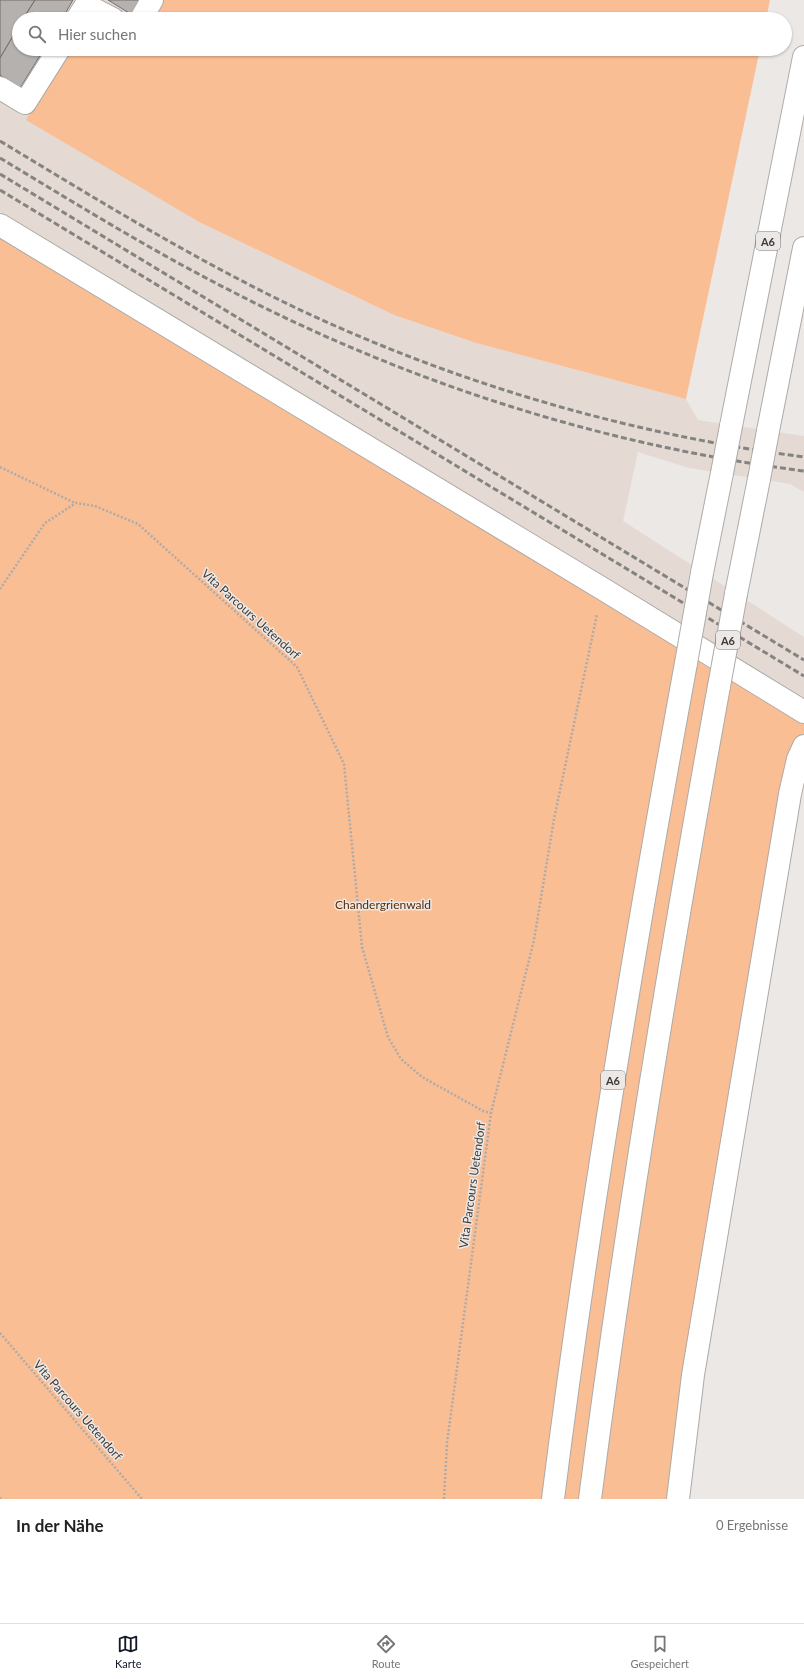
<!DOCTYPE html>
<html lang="de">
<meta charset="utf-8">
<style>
:root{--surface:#fff;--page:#f2f2f2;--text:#222;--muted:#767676;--line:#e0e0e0;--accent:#111827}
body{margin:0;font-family:Lato,sans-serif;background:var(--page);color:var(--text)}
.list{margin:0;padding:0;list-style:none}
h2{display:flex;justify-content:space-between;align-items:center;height:52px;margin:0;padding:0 16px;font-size:17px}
h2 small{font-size:13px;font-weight:400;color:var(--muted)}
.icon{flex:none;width:22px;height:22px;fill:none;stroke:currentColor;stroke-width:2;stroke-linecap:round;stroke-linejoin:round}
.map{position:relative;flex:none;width:804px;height:1499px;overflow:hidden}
.search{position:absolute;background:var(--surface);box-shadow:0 1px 3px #0004;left:12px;right:12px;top:12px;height:44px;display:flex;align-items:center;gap:10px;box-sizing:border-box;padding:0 14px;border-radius:22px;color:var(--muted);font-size:15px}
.sheet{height:124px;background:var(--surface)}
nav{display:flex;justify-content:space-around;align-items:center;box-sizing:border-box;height:56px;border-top:1px solid var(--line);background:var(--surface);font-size:11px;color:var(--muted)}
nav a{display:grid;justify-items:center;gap:2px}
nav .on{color:var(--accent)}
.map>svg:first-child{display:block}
</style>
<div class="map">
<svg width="804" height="1499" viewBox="0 0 804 1499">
<rect width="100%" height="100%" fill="#ece8e6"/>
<polygon fill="#e4dad3" points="0,0 161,0 150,19 19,19 19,49 69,49 201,223 394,315 476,343 686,399 698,420 804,436 804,492 790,484 689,468 638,452 623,521 804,637 804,705 595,574 0,212"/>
<g fill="#fabe95">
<polygon points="161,0 770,0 766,19 150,19"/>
<polygon points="69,49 760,49 686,399 476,343 394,315 201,223 26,120"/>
<polygon points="0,225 804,712 804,746 678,1499 0,1499"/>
</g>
<g fill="#b4b1af" stroke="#706d6b">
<polygon points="0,0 35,0 23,19 19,19 19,26 0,58"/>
<polygon points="35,0 73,0 62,19 23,19"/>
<polygon points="108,0 144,0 134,16"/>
<polygon points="19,26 19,49 44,49 20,88 0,75 0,58"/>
</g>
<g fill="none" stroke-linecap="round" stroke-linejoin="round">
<g stroke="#adaaa8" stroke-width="24">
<g id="minor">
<polyline points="77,19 86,5 113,19"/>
<polyline points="141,19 152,0"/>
<polyline points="0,88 25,103 59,49"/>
<polyline points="0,225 603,589 804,712"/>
<polyline points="678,1499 693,1375 790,794 798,759 804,746"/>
</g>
</g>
<g stroke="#adaaa8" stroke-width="24">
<g id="highway">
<polyline points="731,426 804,57"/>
<polyline points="768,431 804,248"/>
<polyline points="702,573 722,473"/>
<polyline points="736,594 759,479"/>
<path d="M 553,1499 C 588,1219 635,941 686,663"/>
<path d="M 590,1499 C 625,1227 670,956 719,686"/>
</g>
</g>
<g stroke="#adaaa8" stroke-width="2.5" stroke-dasharray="2 2" stroke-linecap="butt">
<polyline points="0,467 75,503"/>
<polyline points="0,589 45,523 76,503 95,506 138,524 297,667 344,764 362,947 388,1037 401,1059 422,1077 483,1111 491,1113"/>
<polyline points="0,1333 142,1499"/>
<polyline points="0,1498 1,1499"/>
<polyline points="444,1499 447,1443 491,1113 534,940 554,819 597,614"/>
</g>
<use href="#minor" stroke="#fff" stroke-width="22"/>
<use href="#highway" stroke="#fff" stroke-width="22"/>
<g stroke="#858381" stroke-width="3" stroke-dasharray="6 3" stroke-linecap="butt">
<path d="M 0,141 C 96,199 192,258 294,307 C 454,383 628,434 804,457"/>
<path d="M 0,158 C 78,205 157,254 239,295 C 415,385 607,446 804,471"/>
<polyline points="0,174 804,660"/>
<polyline points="0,190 804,676"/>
</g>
<g stroke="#adaaa8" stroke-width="24" stroke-linecap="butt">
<g id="highway-bridge">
<polyline points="722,473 731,426"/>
<polyline points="759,479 768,431"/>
<polyline points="686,663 702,573"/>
<polyline points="719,686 736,594"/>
</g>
</g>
<use href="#highway-bridge" stroke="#fff" stroke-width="22"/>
</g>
<g text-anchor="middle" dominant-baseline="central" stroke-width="3" stroke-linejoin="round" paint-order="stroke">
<g fill="#ece8e6" stroke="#716f6e" stroke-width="1">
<rect x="756" y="232" width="24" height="18" rx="3"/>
<rect x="716" y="631" width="24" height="18" rx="3"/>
<rect x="601" y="1071" width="24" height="18" rx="3"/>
</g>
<g font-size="11" font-weight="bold" fill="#3c3b3a">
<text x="768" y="241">A6</text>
<text x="728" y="640">A6</text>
<text x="613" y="1080">A6</text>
</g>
<g font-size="12" fill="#3c3b3a" stroke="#ece8e6">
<text transform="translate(251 614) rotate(42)">Vita Parcours Uetendorf</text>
<text transform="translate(472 1185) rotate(-82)">Vita Parcours Uetendorf</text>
<text transform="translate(78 1410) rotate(49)">Vita Parcours Uetendorf</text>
</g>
<g font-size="12" fill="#572c07" stroke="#ece8e6">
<text x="383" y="904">Chandergrienwald</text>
</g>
</g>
</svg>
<div class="search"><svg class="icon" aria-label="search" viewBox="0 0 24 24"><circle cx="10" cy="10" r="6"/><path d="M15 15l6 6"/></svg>Hier suchen</div>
</div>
<section class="sheet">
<h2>In der Nähe<small>0 Ergebnisse</small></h2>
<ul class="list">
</ul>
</section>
<nav>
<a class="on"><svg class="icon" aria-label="map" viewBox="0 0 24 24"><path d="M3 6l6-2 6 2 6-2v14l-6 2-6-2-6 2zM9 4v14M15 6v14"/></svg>Karte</a>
<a><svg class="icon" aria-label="directions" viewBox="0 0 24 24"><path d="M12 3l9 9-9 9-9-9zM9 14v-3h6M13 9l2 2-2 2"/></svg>Route</a>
<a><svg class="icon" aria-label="saved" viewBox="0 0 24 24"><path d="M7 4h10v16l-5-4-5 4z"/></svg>Gespeichert</a>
</nav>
